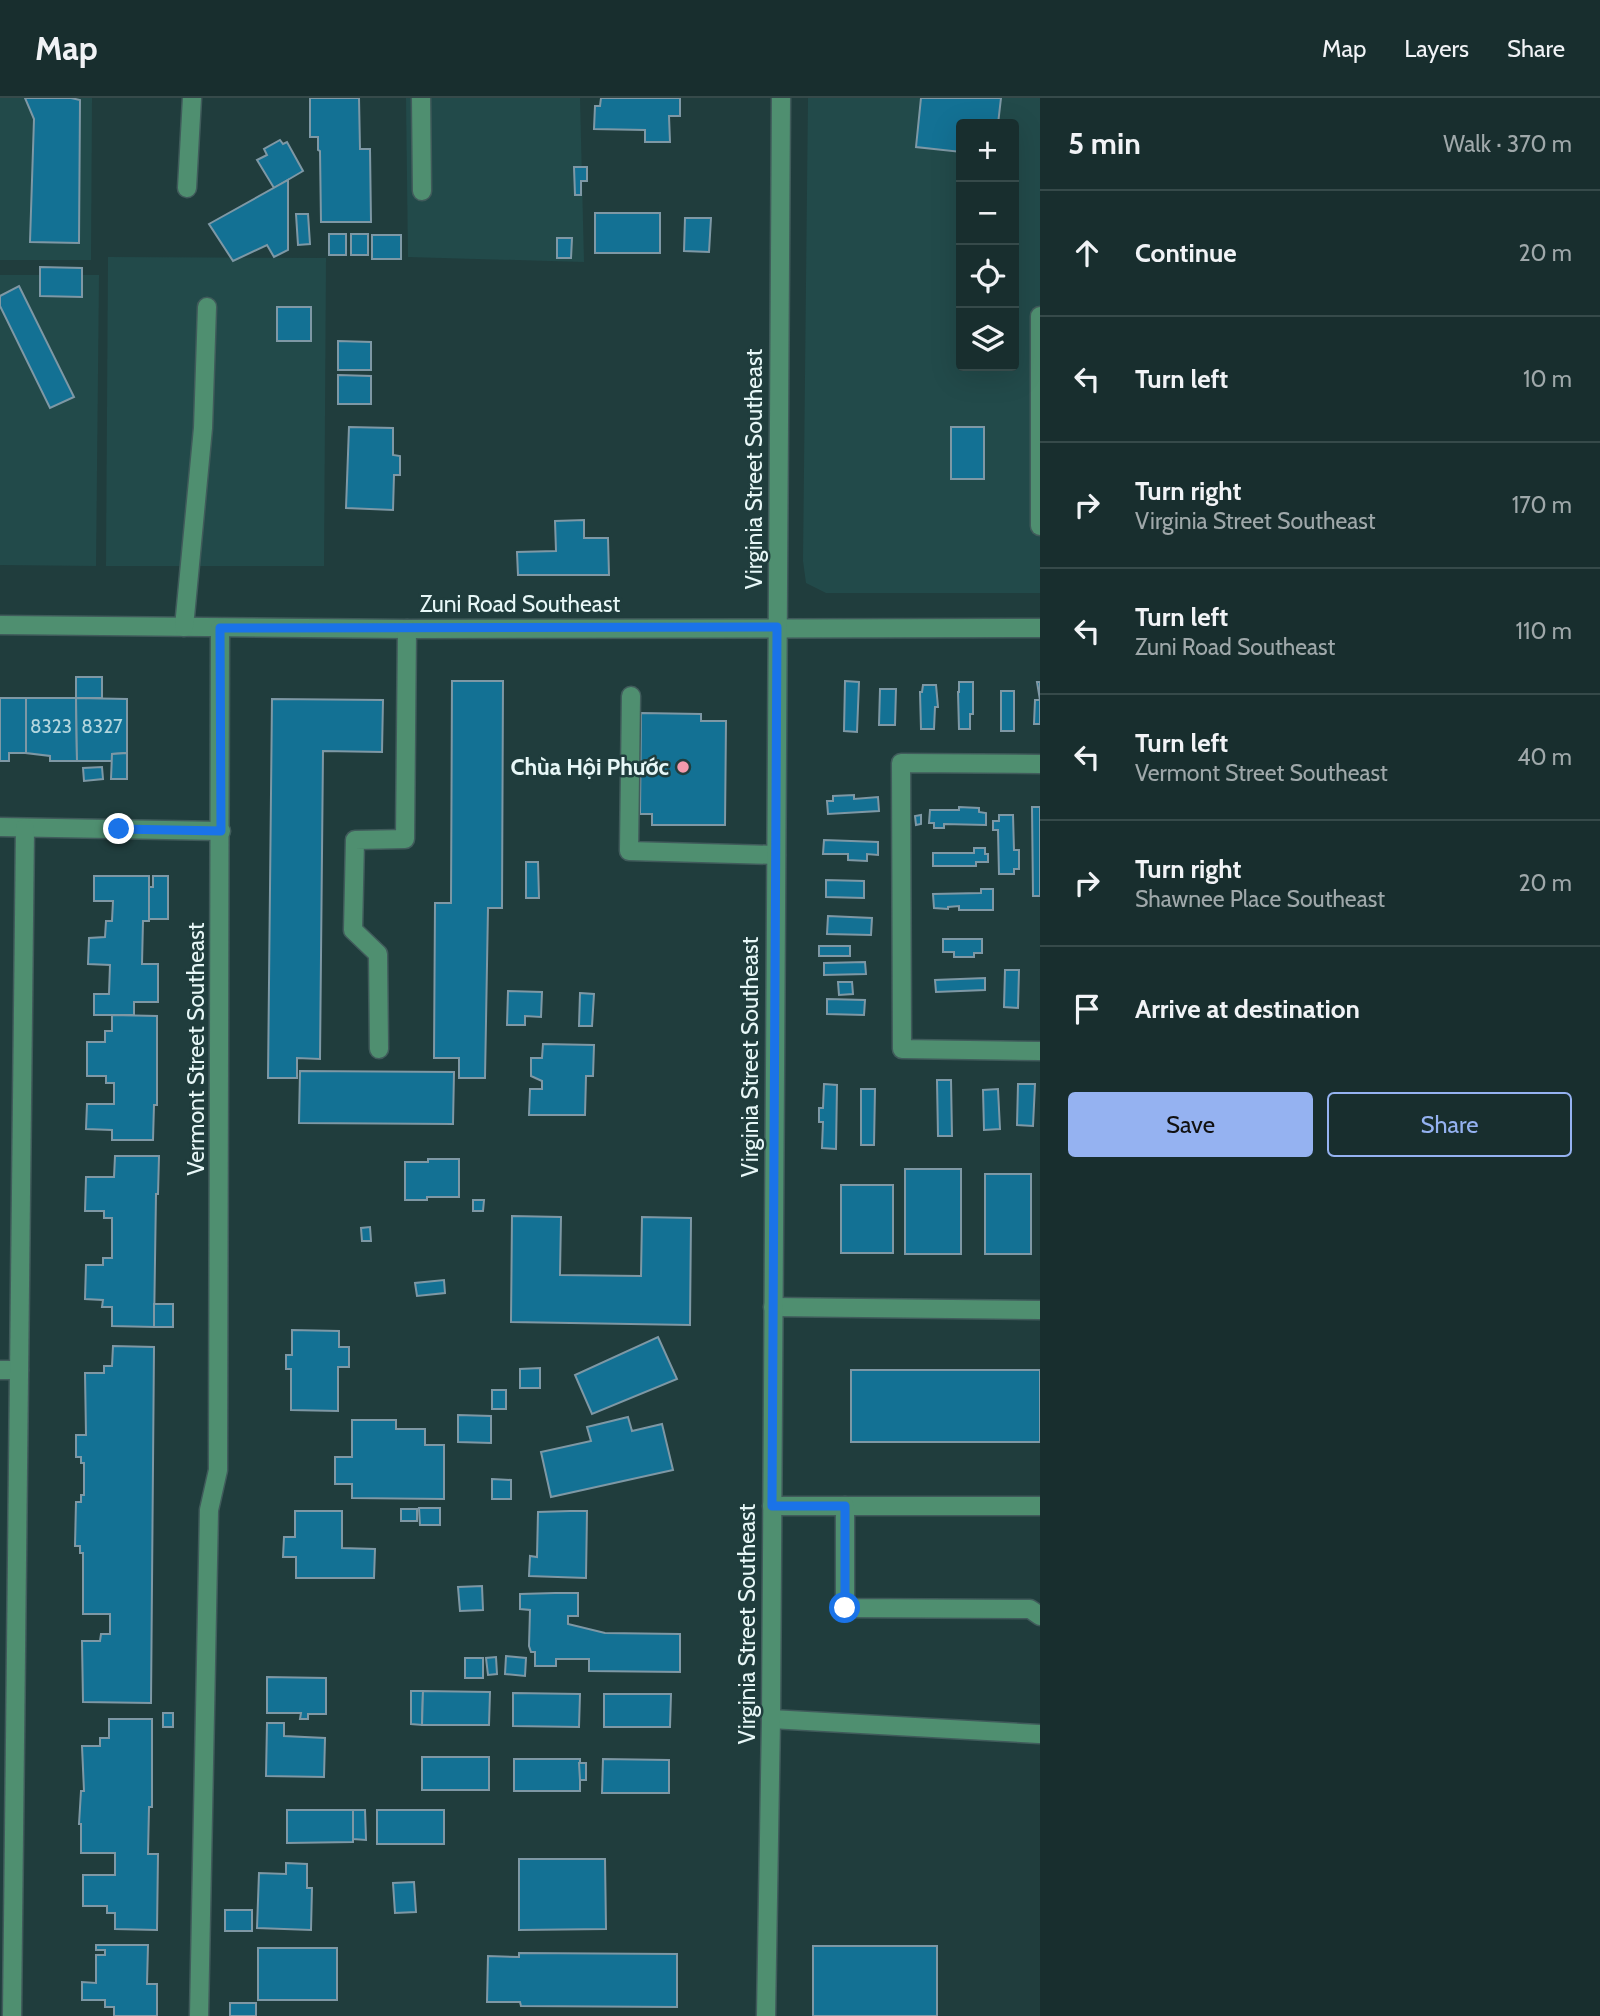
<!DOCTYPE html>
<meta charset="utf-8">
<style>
:root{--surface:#182e2e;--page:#253a3a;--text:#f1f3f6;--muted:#9fa8aa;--line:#364a4a;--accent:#95b2f1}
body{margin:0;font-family:Cabin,sans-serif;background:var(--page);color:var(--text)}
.controls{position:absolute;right:21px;top:21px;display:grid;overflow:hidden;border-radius:7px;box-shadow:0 7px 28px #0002}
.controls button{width:63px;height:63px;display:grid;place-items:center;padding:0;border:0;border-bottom:2px solid var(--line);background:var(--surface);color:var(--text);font:35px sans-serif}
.stop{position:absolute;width:21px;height:21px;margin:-16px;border:5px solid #1a73e8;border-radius:50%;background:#fff}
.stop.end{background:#1a73e8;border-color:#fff;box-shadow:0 2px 7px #0008}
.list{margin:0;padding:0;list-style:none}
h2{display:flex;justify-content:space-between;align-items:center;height:91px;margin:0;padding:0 28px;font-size:30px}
h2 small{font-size:23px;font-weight:400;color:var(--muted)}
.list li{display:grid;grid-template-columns:46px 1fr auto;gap:21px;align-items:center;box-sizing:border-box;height:126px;padding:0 28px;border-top:2px solid var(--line)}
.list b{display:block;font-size:26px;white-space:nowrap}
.list p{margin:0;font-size:23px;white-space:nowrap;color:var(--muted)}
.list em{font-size:23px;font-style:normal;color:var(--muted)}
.actions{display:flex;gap:14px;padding:21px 28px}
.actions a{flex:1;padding:16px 0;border:2px solid var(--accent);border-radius:7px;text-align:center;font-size:24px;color:var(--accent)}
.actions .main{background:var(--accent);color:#111}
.icon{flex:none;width:38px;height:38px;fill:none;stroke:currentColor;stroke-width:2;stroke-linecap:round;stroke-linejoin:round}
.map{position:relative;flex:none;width:1040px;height:1918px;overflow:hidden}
header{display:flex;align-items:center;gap:42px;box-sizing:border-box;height:98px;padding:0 35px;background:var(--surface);border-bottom:2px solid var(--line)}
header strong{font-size:33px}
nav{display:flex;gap:38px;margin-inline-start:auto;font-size:24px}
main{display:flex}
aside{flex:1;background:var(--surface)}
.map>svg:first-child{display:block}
</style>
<header>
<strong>Map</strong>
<nav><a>Map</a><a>Layers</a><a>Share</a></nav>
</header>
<main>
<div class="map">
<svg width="1040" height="1918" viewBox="0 0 1040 1918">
<rect width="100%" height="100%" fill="#203d3d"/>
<g fill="#224a4a" fill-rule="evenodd">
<polygon points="0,0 92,0 91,162 0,162"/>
<polygon points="406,0 580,0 584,164 408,159"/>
<path d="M 808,0 L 1040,0 L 1040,495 L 826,495 L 806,485 L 803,463 ZM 961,26 L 1014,26 L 1014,268 L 961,268 Z"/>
<polygon points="108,159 326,160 324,468 106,468"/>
<polygon points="0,177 99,177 96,468 0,467"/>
</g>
<g fill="#137194" stroke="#7e98a5" stroke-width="2">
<polygon points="25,0 71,0 80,2 79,145 30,144 34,21"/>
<polygon points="310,0 359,0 360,51 370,51 371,124 321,124 320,53 318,52 318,39 310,39"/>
<polygon points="601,0 680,0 680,18 669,18 670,44 645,44 645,32 594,31 595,8 600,8"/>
<polygon points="921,0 1001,0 998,26 961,26 961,54 916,49"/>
<polygon points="280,42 283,46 287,44 303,73 274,90 257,62 267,57 264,51"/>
<polygon points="574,69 587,69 587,83 581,83 581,97 575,97"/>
<polygon points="288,82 288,152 274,159 267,147 233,163 209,126"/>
<rect x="595" y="115" width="65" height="40"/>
<polygon points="296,116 308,116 310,146 298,147"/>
<polygon points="685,120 711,120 709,154 684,153"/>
<rect x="329" y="136" width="17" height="21"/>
<rect x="351" y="136" width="17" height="21"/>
<rect x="372" y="137" width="29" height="24"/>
<polygon points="557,140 572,140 571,160 557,160"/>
<polygon points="40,169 82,170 82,199 40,198"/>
<polygon points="19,188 74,299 50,310 0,208 0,198"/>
<rect x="277" y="209" width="34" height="34"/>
<polygon points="338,243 371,244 371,272 338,272"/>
<polygon points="338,277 371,278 371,306 338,306"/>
<polygon points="349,329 393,330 393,357 400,358 400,377 394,377 393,412 346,410"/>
<rect x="951" y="329" width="33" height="52"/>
<polygon points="584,422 584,440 608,440 609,477 518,477 517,454 556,453 555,423"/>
<rect x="76" y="579" width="26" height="21"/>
<polygon points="452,583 503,583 502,810 488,810 485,980 459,980 459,960 434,960 435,805 451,805"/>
<polygon points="845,583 859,584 857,634 844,633"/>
<polygon points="959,584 973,584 973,616 970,616 970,631 959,631 958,594 959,594"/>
<polygon points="1037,584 1040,584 1040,626 1034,626 1035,602 1040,602"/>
<polygon points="923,587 936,587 938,609 935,609 934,631 921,631 920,594 922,594"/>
<polygon points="880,591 896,591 895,627 879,627"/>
<rect x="1001" y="593" width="13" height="40"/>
<polygon points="0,600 26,600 26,655 9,655 9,663 0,663"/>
<polygon points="26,600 76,600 77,663 50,663 50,658 26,655"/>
<polygon points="76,600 127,601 127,655 112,656 112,663 77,663"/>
<polygon points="272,601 383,602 382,654 323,653 320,961 297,960 297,980 268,980"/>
<polygon points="641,615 701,616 701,623 726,623 725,727 652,727 652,716 640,716"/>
<polygon points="127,655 127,681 111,681 112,656"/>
<polygon points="102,669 103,681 84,683 83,670"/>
<polygon points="854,697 854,701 878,699 879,713 828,716 827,703 833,703 833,698"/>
<polygon points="959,709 979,710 979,714 986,715 986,727 944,726 944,730 934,730 934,725 929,725 930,712 959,712"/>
<polygon points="1032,709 1040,709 1040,798 1033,798"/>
<polygon points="921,717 921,726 916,727 915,718"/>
<polygon points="999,717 1013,717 1014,752 1019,752 1019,771 1014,771 1014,776 999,776 998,732 993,732 993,723 999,723"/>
<polygon points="824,742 878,744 878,757 867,756 867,763 848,762 848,756 823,756"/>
<polygon points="974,750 985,750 985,756 988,756 988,764 976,764 976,768 933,768 933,755 974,755"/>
<polygon points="526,764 538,764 539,800 526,800"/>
<polygon points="94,778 149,778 149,823 143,823 142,866 158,866 158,904 134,904 134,917 94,917 94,896 109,896 110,867 88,866 89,840 105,839 106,823 112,823 113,803 94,803"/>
<polygon points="153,778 168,778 168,821 149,821 149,789 153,789"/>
<polygon points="826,782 864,783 864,800 826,799"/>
<polygon points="981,791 993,791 993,812 959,812 959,808 948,809 948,811 934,810 933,796 981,795"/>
<polygon points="828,818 872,820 871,837 827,836"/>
<polygon points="943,841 982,841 982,855 974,855 974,859 954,859 954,854 943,854"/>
<rect x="819" y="848" width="31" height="10"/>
<polygon points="865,864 866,876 824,877 824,865"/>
<polygon points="1005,872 1019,872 1018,910 1004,909"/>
<polygon points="985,880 985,892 936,894 935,882"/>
<polygon points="838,884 852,884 853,896 839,897"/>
<polygon points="508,893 542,894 541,919 525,918 525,927 507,927"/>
<polygon points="580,895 594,896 592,928 579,928"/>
<polygon points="827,901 865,902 864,917 827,916"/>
<polygon points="112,917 157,918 157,1007 154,1007 153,1042 112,1042 112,1032 86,1031 87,1006 114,1006 114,985 106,985 106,978 87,978 87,944 105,944 105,933 112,933"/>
<polygon points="543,946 594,947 593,978 586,978 585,1017 529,1017 530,991 542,991 542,983 531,978 531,960 542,960"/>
<polygon points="300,973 454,974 453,1026 299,1025"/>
<polygon points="937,982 951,982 952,1038 938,1038"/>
<polygon points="824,986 837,987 836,1051 822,1050 823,1024 819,1024 819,1010 823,1010"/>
<polygon points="1018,986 1035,986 1033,1028 1017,1027"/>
<polygon points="861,991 875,991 874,1047 861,1047"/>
<polygon points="998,991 1000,1031 984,1032 983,992"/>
<polygon points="115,1058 159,1058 158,1096 156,1096 154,1229 112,1228 112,1209 102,1209 103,1202 85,1201 86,1167 103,1167 103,1160 112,1160 112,1120 104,1120 104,1113 85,1113 86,1079 114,1079"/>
<polygon points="428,1061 459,1061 459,1099 427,1099 427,1102 405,1102 405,1064 428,1064"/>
<rect x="905" y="1071" width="56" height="85"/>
<rect x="985" y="1076" width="46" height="80"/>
<rect x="841" y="1087" width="52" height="68"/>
<polygon points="473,1102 484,1102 483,1113 473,1113"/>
<polygon points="512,1118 561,1119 560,1177 641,1178 642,1119 691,1120 690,1227 511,1224"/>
<polygon points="370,1129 371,1143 362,1143 361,1130"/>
<polygon points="444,1182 445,1195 417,1198 415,1185"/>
<rect x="154" y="1206" width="19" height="23"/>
<polygon points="292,1232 339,1233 339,1249 349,1249 349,1269 338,1269 338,1313 291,1312 291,1271 286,1271 286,1257 292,1257"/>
<polygon points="658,1239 677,1281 592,1316 575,1277"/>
<polygon points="113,1248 154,1249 151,1605 83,1604 82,1543 100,1543 101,1536 110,1536 110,1516 83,1516 83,1455 80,1455 80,1448 75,1448 76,1404 81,1404 81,1397 84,1397 84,1365 81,1365 81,1359 76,1359 76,1337 86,1337 85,1275 104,1275 104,1268 112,1268"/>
<polygon points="540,1270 540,1290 520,1290 520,1271"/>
<rect x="851" y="1272" width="189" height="72"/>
<rect x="492" y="1292" width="14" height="19"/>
<polygon points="458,1317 491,1318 491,1345 458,1344"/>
<polygon points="628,1319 632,1333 662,1326 673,1372 551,1399 541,1354 591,1343 587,1329"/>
<polygon points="352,1322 396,1322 396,1331 425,1331 425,1347 444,1347 444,1401 352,1400 352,1386 335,1386 335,1359 352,1359"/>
<polygon points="492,1381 511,1382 511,1401 492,1401"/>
<polygon points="419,1410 440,1410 440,1427 420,1427"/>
<rect x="401" y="1411" width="16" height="12"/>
<polygon points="295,1413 342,1413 342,1450 375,1451 374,1480 296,1480 296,1459 283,1459 284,1439 295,1439"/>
<polygon points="570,1413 587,1413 586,1480 529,1478 530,1458 537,1459 538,1414"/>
<polygon points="482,1488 483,1512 460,1513 458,1489"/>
<polygon points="555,1495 578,1495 578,1518 568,1518 568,1526 605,1535 680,1536 680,1574 589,1573 589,1561 556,1561 556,1568 535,1568 535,1554 531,1554 529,1548 530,1512 520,1511 520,1496"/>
<polygon points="506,1558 526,1560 525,1578 505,1576"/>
<polygon points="496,1559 497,1576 488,1577 486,1560"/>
<rect x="465" y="1560" width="18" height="20"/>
<polygon points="267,1579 326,1580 326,1616 308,1616 308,1621 300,1621 301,1615 267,1615"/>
<polygon points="411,1593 423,1593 422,1627 411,1626"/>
<polygon points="423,1593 490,1594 489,1627 422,1627"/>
<polygon points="513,1595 580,1596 579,1629 513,1628"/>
<polygon points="604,1596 671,1596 670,1629 604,1629"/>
<rect x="163" y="1615" width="10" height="14"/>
<polygon points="109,1621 152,1621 152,1709 149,1709 148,1756 158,1756 157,1832 115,1831 115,1815 107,1815 107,1808 83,1808 83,1777 115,1777 115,1755 81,1755 81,1726 79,1726 81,1693 84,1693 82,1648 100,1648 100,1640 109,1640"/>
<polygon points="267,1625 284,1625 284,1638 325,1640 324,1679 266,1678"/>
<rect x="422" y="1659" width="67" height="33"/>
<rect x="514" y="1661" width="66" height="32"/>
<polygon points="603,1661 669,1662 669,1695 602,1695"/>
<polygon points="579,1665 586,1665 586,1682 580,1682"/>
<polygon points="287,1712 353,1712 353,1744 287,1745"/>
<polygon points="353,1712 365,1712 366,1742 353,1741"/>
<rect x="377" y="1712" width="67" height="34"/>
<polygon points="519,1761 605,1761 606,1831 519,1832"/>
<polygon points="286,1765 307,1766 307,1790 312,1790 311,1832 257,1830 259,1775 286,1776"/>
<polygon points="414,1784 416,1814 395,1815 393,1785"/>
<rect x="225" y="1812" width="27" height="21"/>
<polygon points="96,1847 148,1847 147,1886 157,1886 157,1918 114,1918 114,1909 105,1909 105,1902 82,1902 82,1884 96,1885 96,1857 105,1857 105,1852 96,1852"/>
<rect x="813" y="1848" width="124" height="70"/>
<rect x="258" y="1850" width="79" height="52"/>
<polygon points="519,1855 677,1856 677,1909 521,1908 520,1904 487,1904 488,1858 519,1859"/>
<rect x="230" y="1905" width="26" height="13"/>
</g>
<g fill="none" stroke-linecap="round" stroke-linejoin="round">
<g stroke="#405b5b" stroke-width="21">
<g id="minor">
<polyline points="421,0 422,93"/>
<polyline points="187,90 192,0"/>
<polyline points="1040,218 1040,428"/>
<polyline points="0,527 407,531 1040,530"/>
<polyline points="184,529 203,330 207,209"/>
<polyline points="631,598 629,753 776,757"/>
<polyline points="1040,666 901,665 902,951 1040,953"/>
<polyline points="0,729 221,733"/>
<polyline points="379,951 378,856 353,832 355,742 405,741 407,531"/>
<polyline points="773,1209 1040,1212"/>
<polyline points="0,1272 19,1272"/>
<polyline points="772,1408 1040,1408"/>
<polyline points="845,1408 845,1510 1030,1511 1040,1518"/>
<polyline points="771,1621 1039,1636"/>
<polyline points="12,1918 25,730"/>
<polyline points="199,1918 209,1412 218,1372 220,530"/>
<polyline points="766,1918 771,1621 781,0"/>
</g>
</g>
<use href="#minor" stroke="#4f8f70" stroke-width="18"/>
</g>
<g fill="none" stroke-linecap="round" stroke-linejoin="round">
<polyline stroke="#1a73e8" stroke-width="9" points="119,731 221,733 220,530 777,529 772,1408 845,1408 845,1510"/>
</g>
<circle fill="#f39aac" stroke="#203d3d" stroke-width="2.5" cx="683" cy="669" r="7"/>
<g text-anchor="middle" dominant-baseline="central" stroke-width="5" stroke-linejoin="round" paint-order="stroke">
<g font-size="19" fill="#b2d6de">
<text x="51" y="628">8323</text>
<text x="102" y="628">8327</text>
</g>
<g font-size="23" fill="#e7f7f7" stroke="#203d3d">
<text transform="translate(754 371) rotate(-90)">Virginia Street Southeast</text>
<text x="520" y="506">Zuni Road Southeast</text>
<text transform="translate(196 951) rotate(-90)">Vermont Street Southeast</text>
<text transform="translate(750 959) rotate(-90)">Virginia Street Southeast</text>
<text transform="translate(747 1526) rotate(-90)">Virginia Street Southeast</text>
</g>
<g font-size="23" font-weight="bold" fill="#e7f7f7" stroke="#203d3d" text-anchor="end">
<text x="669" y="669">Chùa Hội Phước</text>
</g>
</g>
</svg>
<div class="controls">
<button>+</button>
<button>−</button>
<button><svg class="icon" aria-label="locate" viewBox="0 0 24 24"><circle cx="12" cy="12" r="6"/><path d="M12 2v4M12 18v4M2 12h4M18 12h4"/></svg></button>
<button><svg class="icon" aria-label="layers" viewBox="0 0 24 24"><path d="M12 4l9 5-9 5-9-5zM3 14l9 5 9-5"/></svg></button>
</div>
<div class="stop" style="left:845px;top:1510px"></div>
<div class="stop end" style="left:119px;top:731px"></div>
</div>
<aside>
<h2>5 min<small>Walk · 370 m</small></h2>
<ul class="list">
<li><svg class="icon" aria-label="ahead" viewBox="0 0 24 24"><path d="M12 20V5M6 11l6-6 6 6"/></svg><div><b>Continue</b></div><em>20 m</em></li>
<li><svg class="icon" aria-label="left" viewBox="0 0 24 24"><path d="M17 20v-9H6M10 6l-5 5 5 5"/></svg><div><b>Turn left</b></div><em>10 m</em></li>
<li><svg class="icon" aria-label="right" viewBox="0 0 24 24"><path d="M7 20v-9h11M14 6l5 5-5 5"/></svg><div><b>Turn right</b><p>Virginia Street Southeast</p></div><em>170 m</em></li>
<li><svg class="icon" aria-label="left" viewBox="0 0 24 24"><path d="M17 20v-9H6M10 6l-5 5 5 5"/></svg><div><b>Turn left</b><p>Zuni Road Southeast</p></div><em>110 m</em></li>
<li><svg class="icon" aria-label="left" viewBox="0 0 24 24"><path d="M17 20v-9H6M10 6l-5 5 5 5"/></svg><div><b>Turn left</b><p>Vermont Street Southeast</p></div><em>40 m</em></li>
<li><svg class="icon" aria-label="right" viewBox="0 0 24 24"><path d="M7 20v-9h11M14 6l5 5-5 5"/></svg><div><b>Turn right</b><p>Shawnee Place Southeast</p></div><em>20 m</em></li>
<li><svg class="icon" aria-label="arrive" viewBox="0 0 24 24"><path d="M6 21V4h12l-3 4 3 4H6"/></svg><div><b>Arrive at destination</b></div></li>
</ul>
<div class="actions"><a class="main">Save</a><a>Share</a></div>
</aside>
</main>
